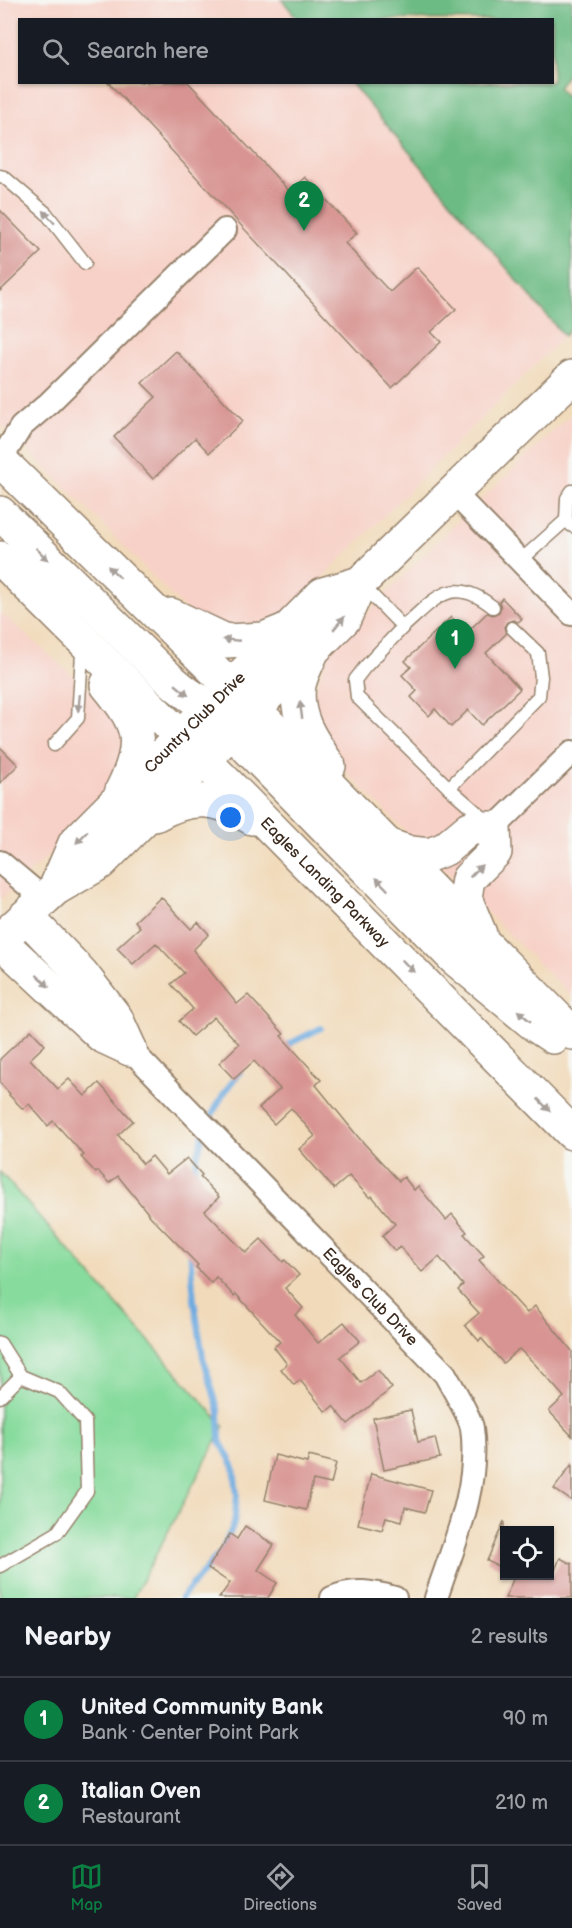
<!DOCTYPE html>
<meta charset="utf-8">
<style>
:root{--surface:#171b24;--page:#242831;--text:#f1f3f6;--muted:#9ea1a6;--line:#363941;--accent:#0b8043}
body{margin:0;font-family:"Balsamiq Sans",sans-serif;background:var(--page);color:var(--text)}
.controls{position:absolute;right:18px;bottom:18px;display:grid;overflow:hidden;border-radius:0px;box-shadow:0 2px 4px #0004}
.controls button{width:54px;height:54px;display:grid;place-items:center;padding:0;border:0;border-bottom:2px solid var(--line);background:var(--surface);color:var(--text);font:30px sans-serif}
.you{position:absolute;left:231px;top:818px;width:21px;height:21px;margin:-15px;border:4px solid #fff;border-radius:50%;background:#1a73e8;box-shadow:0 0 0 9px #1a73e833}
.badge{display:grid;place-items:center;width:39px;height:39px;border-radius:50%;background:var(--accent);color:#fff;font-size:20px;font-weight:700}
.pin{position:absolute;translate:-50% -50px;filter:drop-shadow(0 2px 3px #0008)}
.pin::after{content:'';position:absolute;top:32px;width:21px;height:18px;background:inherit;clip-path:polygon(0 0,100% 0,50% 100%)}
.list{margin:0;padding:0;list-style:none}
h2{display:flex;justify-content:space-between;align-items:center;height:78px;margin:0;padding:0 24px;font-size:26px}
h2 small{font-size:20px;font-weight:400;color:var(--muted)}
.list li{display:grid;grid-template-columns:39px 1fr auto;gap:18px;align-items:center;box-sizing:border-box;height:84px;padding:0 24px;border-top:2px solid var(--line)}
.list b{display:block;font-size:22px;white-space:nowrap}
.list p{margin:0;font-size:20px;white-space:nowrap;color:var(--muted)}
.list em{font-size:20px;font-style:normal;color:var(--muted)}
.icon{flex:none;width:33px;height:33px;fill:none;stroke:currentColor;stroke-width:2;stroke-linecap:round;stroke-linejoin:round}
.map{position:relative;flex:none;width:572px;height:1598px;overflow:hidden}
.search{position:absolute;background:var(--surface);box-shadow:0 2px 4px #0004;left:18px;right:18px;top:18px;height:66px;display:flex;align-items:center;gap:15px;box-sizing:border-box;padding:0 21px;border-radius:0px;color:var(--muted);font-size:22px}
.sheet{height:246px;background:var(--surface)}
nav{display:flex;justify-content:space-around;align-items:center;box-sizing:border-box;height:84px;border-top:2px solid var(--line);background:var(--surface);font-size:16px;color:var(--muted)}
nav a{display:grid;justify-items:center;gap:3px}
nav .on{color:var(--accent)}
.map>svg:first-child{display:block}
</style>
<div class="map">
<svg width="572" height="1598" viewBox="0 0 572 1598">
<rect width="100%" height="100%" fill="#f6f6f2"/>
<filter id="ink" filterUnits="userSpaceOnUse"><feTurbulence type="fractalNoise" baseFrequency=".0167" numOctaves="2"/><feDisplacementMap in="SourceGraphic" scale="12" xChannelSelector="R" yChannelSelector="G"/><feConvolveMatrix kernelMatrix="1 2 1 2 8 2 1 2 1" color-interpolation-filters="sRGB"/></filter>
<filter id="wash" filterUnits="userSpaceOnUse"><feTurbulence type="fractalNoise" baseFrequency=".008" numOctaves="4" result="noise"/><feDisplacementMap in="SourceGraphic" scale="24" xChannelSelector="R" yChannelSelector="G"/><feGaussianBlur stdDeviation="1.35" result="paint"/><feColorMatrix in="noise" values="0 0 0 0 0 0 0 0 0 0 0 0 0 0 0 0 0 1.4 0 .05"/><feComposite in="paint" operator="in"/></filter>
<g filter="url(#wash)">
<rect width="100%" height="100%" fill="#f1daba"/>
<g fill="#f7d1c7">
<polygon points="0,0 282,0 298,19 20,20 20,82 351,83 564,336 271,629 209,634 77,498 0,423"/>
<polygon points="572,414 572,997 323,749 308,709 329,653 445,533"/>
<polygon points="0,612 91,691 122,729 126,769 61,844 0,900"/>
</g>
<polygon fill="#87db9d" stroke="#61825e" stroke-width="1.5" points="0,1172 224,1426 133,1598 0,1598"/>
<polygon fill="#6dbb84" stroke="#547251" stroke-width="1.5" points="282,0 572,0 572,68 558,88 572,103 572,327 564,336 351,83 552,82 552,20 298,19"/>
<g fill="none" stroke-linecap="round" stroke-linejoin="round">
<g stroke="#6eabe0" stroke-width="6">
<polyline points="281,1048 321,1028"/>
<path d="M 208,1123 C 217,1105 226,1087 240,1073"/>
<polyline points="194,1174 197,1157 204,1132"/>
<polyline points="181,1598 222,1550 234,1524 237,1495 234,1467 220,1441 219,1412 203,1357 194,1300 190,1250"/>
</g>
</g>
<g id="blocks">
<g fill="#d89492">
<polygon points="108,82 188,82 290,192 305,177 357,233 345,243 390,292 417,267 456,309 431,332 441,342 392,388"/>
<polygon points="0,210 41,252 0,291"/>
<polygon points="176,351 243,421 209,453 195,438 153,479 114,437 156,397 142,383"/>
<polygon points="502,598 522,619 518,622 513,620 507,622 504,627 506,634 486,653 520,689 482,725 468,710 451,727 435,709 429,716 411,697 417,691 402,675 411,667 405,661 451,617 466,633 487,613 493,615 499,612 501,607 499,602"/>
<polygon points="0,747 18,765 0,783"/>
<polygon points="161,897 191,929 198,922 209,934 193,950 237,1004 248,995 284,1034 281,1036 321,1080 316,1085 359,1138 399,1181 404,1177 414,1190 418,1186 446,1220 452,1214 467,1232 464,1234 484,1256 479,1260 527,1313 535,1306 572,1351 572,1436 549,1411 564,1397 534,1363 519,1349 503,1363 481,1338 479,1341 465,1325 479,1313 458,1290 463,1285 439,1257 422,1272 400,1247 395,1251 382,1236 395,1224 372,1196 370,1198 349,1176 334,1189 299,1149 315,1136 291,1108 274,1124 259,1108 280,1089 254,1061 234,1079 219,1063 239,1044 214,1017 192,1036 179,1021 193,1009 171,984 184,973 156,943 133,964 117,948 140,927 135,921"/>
<polygon points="31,1030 45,1045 30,1059 58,1089 69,1079 85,1096 99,1083 133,1121 118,1135 143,1164 152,1156 167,1174 187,1158 202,1175 200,1177 219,1197 205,1211 246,1253 261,1239 283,1262 285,1260 299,1275 285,1288 303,1308 295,1315 318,1343 344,1322 360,1341 340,1357 361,1383 378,1370 392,1388 348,1424 333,1406 326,1412 300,1380 294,1385 281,1369 287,1364 274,1347 280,1342 236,1294 234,1296 216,1277 211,1283 196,1267 198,1265 151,1217 118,1176 109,1183 98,1171 96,1173 81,1157 84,1155 53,1121 48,1126 29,1104 23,1109 9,1095 10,1094 0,1083 0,1059"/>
<polygon points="411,1410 418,1442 435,1438 440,1458 384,1470 373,1418"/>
<polygon points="275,1455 307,1463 309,1456 336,1463 331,1484 313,1480 306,1510 265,1500"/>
<polygon points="572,1464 572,1501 554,1489"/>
<polygon points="371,1474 431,1490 425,1512 405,1507 402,1521 386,1517 382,1530 358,1524"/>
<polygon points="504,1521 504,1569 487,1561"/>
<polygon points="245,1526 274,1545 258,1570 277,1583 268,1598 219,1598 230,1583 208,1568 230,1534 237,1539"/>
<polygon points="560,1558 572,1564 572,1598 505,1598 515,1575 553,1575"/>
</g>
</g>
</g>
<g filter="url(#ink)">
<use href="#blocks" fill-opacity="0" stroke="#96826c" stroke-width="1.5"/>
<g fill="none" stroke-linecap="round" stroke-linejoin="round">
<g stroke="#96826c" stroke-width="15">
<g id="lane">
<polyline points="0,176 4,177 46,213 85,263"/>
<polyline points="566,520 567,498 572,491"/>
<polyline points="520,561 566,520 572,526"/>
<polyline points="363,586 403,627 365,667 355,680 357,697 449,788 539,696 541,677 538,653 512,628"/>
<path d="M 403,627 C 436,598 452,574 493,607"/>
<polyline points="54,745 78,718 82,653"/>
<polyline points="449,788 488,822"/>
<polyline points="0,1343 21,1376 59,1392 85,1421 87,1491 57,1533 0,1566"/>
<polyline points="0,1397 21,1376"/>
</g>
</g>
<g stroke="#96826c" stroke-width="26">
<g id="street">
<polyline points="0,461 21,427 49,403 225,230"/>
<polyline points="454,493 572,614"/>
<polyline points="494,828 572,752"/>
<polyline points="0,862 44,899"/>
<path id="s1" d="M 130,1049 L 445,1374 C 452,1387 470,1416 472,1428 C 480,1486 454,1544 436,1598"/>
<path d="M 332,1598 C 353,1588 373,1592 395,1598"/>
</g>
</g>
<g stroke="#96826c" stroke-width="36">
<g id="secondary">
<polyline points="0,460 254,709 572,1033"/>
<path d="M 0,513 L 163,673 C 188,695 197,705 232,708"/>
<path id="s2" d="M 0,558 L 204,760 L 572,1133"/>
<polyline points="171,615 226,641 264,639 286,630"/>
<path d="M 311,654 C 307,664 301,675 299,685 C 294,717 312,741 329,766"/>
<path d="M 107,685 C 140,725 146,742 122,790"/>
<polyline points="214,725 216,724 232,732 454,958 535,1025 553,1037"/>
<path d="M 155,815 C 191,794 218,797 252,818"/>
<polyline points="387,844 389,846 411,853 429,855 445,849 470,828 494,828 495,852 468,879 465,898 480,934"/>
<path id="s3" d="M 55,889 L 75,843 L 323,594 L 360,583"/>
<polyline points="26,916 82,974 116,1018 130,1049"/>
<polyline points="0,940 55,889 100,863 344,619 360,583 572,377"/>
<polyline points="0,941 102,1036 130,1049"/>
</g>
</g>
<use href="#lane" stroke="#fff" stroke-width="12"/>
<use href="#street" stroke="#fff" stroke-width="22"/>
<use href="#secondary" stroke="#fff" stroke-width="33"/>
</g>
<defs><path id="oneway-solid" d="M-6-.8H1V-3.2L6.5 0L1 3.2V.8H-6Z" transform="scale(1.5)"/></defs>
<g fill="#a79f9a">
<use href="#oneway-solid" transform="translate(49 217) rotate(-131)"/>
<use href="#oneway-solid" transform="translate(42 554) rotate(44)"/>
<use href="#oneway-solid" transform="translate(114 572) rotate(-136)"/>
<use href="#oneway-solid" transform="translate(339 623) rotate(-50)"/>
<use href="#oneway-solid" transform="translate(231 640) rotate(-175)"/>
<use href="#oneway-solid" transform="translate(182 690) rotate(40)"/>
<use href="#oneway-solid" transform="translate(79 703) rotate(96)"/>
<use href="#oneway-solid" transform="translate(301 710) rotate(-98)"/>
<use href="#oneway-solid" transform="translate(82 837) rotate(134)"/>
<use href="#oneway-solid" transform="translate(476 871) rotate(-45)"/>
<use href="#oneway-solid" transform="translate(382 884) rotate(-134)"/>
<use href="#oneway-solid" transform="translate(408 966) rotate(45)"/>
<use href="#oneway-solid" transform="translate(43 981) rotate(43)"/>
<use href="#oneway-solid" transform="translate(524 1016) rotate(-140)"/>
<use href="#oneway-solid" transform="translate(544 1105) rotate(45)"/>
</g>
</g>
<g text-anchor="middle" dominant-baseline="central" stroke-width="4.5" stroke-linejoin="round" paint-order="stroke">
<g font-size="16" fill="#3b2a1e" stroke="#f6f6f2">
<text stroke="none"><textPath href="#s3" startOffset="220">Country Club Drive</textPath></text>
<text stroke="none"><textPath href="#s2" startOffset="459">Eagles Landing Parkway</textPath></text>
<text stroke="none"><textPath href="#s1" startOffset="345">Eagles Club Drive</textPath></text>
</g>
</g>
</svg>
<div class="controls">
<button><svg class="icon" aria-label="locate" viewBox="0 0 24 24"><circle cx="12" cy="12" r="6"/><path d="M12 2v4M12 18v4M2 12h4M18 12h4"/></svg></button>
</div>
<div class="you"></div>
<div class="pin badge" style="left:455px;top:669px">1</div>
<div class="pin badge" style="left:304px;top:231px">2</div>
<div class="search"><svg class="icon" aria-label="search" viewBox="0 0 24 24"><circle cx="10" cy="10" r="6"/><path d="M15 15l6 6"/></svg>Search here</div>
</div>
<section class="sheet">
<h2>Nearby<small>2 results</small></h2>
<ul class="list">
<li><span class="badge">1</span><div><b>United Community Bank</b><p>Bank · Center Point Park</p></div><em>90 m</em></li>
<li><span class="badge">2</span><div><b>Italian Oven</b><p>Restaurant</p></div><em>210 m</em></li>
</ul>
</section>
<nav>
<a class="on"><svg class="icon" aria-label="map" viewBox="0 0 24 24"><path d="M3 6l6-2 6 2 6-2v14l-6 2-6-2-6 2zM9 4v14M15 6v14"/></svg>Map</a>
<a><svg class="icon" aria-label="directions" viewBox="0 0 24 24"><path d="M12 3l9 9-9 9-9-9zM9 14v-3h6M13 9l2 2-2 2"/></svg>Directions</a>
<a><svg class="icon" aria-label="saved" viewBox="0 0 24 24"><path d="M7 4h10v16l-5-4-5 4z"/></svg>Saved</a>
</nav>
